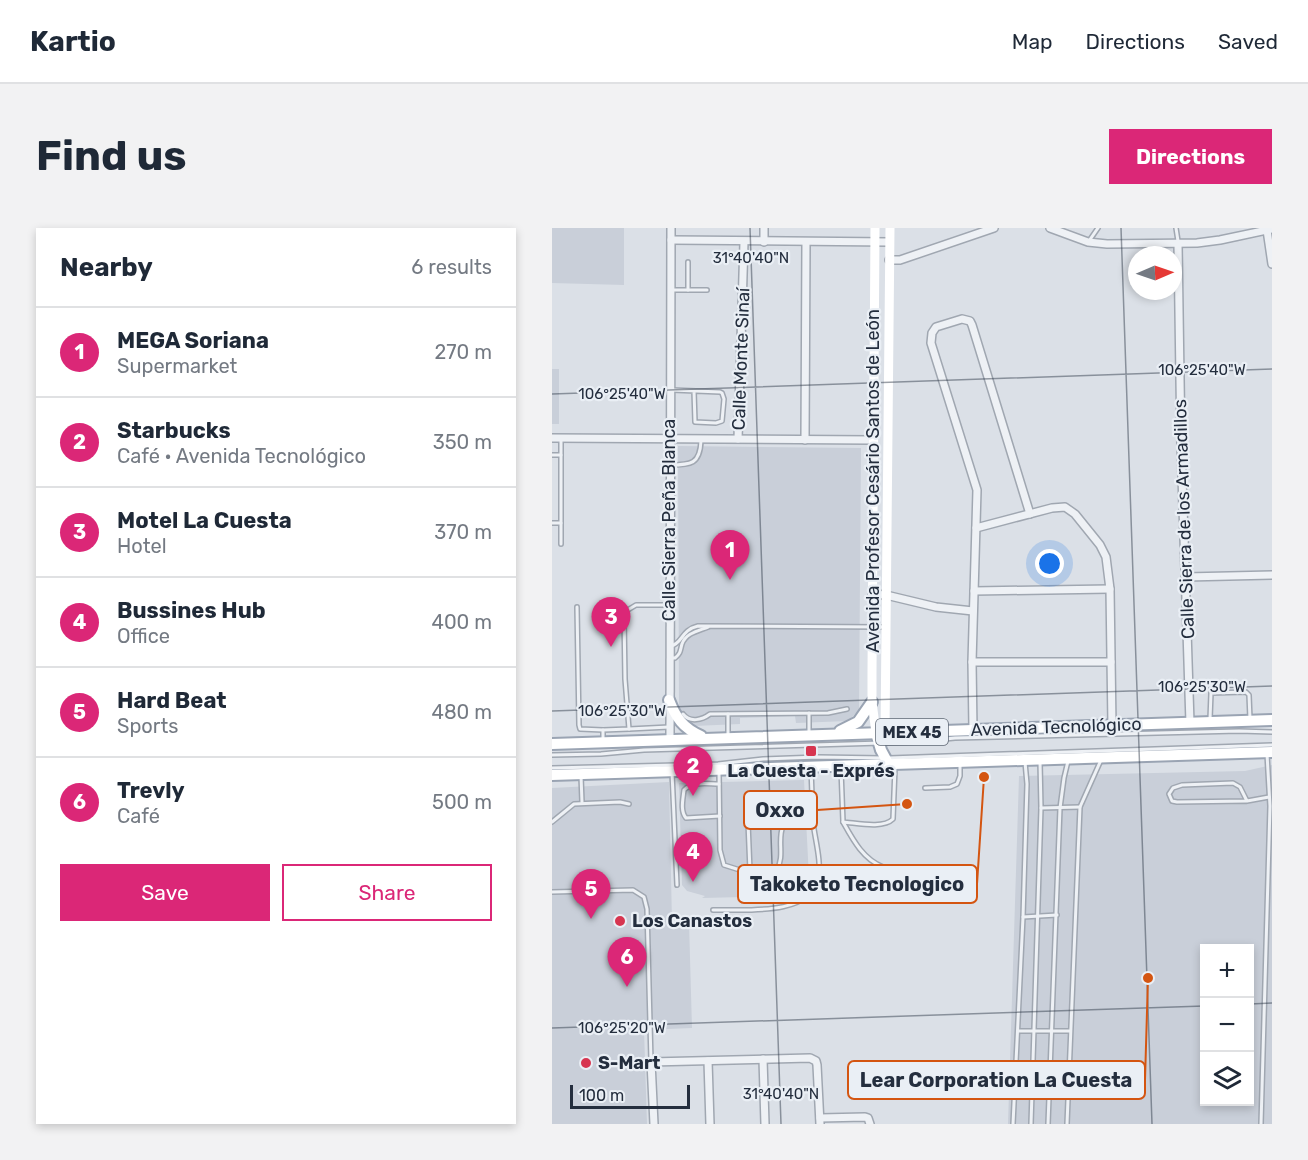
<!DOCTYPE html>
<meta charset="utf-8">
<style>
:root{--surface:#fff;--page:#f2f2f3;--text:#1f2937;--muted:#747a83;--line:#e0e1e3;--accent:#db2777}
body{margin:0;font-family:Rubik,sans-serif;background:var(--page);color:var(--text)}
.controls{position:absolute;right:18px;bottom:18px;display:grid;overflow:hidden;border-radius:0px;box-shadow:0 3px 9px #0003}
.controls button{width:54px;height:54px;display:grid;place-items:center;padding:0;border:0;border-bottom:2px solid var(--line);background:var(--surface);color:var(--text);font:30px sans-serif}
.compass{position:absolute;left:576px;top:18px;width:54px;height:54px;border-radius:50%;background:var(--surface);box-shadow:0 3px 9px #0003;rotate:88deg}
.scale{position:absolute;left:18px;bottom:15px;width:120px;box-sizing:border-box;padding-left:6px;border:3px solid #242e3e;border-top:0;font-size:16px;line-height:21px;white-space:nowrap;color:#242e3e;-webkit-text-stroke:4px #eaeff5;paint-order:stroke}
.you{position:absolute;left:498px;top:336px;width:21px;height:21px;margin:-15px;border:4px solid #fff;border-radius:50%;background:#1a73e8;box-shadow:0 0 0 9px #1a73e833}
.badge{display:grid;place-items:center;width:39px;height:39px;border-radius:50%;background:var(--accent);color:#fff;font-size:20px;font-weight:700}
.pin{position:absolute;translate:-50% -50px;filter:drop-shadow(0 2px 3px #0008)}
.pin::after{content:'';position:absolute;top:32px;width:21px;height:18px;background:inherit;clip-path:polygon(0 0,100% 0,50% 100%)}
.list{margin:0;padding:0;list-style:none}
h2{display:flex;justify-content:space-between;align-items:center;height:78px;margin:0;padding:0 24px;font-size:26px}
h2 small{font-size:20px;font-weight:400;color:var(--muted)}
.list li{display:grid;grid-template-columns:39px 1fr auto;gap:18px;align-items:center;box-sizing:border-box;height:90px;padding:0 24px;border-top:2px solid var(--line)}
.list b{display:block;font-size:22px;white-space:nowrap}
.list p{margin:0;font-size:20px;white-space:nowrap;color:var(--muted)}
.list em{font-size:20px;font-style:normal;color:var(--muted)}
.actions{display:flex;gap:12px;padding:18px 24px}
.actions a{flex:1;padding:14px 0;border:2px solid var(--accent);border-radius:0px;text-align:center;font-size:21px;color:var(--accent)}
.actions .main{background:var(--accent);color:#fff}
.icon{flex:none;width:33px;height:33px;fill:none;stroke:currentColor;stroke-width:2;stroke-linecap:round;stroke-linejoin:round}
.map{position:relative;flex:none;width:720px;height:896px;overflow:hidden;border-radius:0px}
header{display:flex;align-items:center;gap:36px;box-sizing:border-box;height:84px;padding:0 30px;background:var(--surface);border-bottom:2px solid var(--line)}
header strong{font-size:28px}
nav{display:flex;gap:33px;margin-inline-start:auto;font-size:21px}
.intro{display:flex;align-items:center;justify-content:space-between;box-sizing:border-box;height:144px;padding:0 36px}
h1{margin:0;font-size:42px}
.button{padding:15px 27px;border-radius:0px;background:var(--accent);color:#fff;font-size:21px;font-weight:700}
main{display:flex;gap:36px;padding:0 36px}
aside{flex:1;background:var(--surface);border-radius:0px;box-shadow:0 3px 9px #0003}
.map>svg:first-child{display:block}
</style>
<header>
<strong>Kartio</strong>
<nav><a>Map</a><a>Directions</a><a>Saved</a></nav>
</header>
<div class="intro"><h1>Find us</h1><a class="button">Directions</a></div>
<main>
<aside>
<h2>Nearby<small>6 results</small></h2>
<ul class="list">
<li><span class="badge">1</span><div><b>MEGA Soriana</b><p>Supermarket</p></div><em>270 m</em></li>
<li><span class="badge">2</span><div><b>Starbucks</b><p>Café · Avenida Tecnológico</p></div><em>350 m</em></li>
<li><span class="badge">3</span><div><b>Motel La Cuesta</b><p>Hotel</p></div><em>370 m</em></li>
<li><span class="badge">4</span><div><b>Bussines Hub</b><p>Office</p></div><em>400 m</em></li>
<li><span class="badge">5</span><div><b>Hard Beat</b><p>Sports</p></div><em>480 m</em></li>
<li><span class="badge">6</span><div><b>Trevly</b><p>Café</p></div><em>500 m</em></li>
</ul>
<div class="actions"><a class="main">Save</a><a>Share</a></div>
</aside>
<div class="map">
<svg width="720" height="896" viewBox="0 0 720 896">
<rect width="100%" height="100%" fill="#dbe0e7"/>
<g fill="#c9cfd9" fill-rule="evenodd">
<polygon points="0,0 72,0 72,57 0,55"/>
<rect x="0" y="141" width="7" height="55"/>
<polygon points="126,218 309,220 307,482 296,493 244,495 243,488 188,490 188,496 142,498 130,487 127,477"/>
<path d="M 720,537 L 720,896 L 456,896 L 467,548 L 693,543 ZM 652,720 L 698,720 L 698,874 L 652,874 Z"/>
<polygon points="252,552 257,650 246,664 238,668 150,670 153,668 135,663 130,657 127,555"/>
<polygon points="117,554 120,695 137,694 140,800 92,802 95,896 0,896 0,560"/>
</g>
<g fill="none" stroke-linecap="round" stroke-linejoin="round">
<g stroke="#a0a7b1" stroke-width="6">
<g id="lane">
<polyline points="624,0 626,13"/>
<polyline points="537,13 546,0"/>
<polyline points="118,62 136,62 136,34"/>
<polyline points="136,62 155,62"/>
<polyline points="120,162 168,164 170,165 172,171 170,193 164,195 143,194 142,163"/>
<polyline points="0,227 9,227"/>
<path d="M 118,237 C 139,237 148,236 149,213"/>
<polyline points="0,295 9,295"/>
<polyline points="9,316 9,212"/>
<polyline points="25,379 27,497 28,501 51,502"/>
<path d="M 119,418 C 131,415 129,402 146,398 L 332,399"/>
<path d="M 119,430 L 123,430 C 129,425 128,423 130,416 C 134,405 146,403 156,399"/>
<polyline points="257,485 257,504"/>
<path d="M 131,486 C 138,495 150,492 158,486 L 276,485 L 295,481"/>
<polyline points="658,491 659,465 694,464 697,467 698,491"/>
<polyline points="77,501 117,499"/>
<polyline points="176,508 176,486"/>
<polyline points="51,511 51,502 77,501 73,451 72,388 74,383 84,377 117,377"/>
<polyline points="0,527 49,526 92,522 364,514 403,510 687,503 720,504"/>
<polyline points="337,530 720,517"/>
<polyline points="488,534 489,580 528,579"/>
<polyline points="0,540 166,536 211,531 266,529 331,530"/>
<path d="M 289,541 L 291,594 C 305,595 331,601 341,591 L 343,540"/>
<path d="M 167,543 L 168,622 L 172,637 L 191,643 L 221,642 L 225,641 C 233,628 225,612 231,598 L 237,596 L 261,594 L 259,540"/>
<polyline points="120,544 125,657"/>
<polyline points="29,548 30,574"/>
<path d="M 167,556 C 155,556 141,553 132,562 C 131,571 128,583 134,590 L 168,588"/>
<polyline points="373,560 398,559 405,556 408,548 408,535"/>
<polyline points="195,570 198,643"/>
<polyline points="695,573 688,559 681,555 630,557 621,560 617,566 620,573 625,574 695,573 717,569"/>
<polyline points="0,594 22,576 68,574 77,576"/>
<path d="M 291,594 C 301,612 311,631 331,639"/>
<polyline points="0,664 81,662 92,669 95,681 99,833"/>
<path d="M 161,682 C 190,681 258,689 266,651 C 270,634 263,612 261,594"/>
<polyline points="471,689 505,687"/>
<polyline points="467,803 518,803"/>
<polyline points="461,896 471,689 475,556 473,534"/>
<polyline points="479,896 489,580"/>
<polyline points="496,896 508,580 512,550 516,533"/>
<polyline points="515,896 528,579 549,532"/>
<polyline points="709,896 718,578 715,526"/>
</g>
</g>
<g stroke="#a0a7b1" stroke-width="10">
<g id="street">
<polyline points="498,0 536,14 555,16 645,15 668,12 720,1"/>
<polyline points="715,2 720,36"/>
<polyline points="119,12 337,14"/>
<polyline points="212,14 212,0"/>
<polyline points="626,16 629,217 638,495"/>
<polyline points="337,32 348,32 442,0"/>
<polyline points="0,210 320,212"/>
<polyline points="186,211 192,14"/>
<polyline points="253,212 254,14"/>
<polyline points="424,300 500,280 513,279 523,286 548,317 554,329 558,361 560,498"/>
<polyline points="634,349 720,347"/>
<polyline points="422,363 558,361"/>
<polyline points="320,366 334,367 384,379 421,383"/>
<polyline points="420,434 559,434"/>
<polyline points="421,502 420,434 425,262 379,115 380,105 384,99 410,91 418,93 420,97 478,286"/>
<polyline points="118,512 119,0"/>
<polyline points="211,831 213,896"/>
<polyline points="156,833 158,896"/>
<polyline points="268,890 313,889 316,890 318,896"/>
<polyline points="102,896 99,834 258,830 264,833 265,837 268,896"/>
</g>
</g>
<g stroke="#9aa4b3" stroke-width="14">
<g id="primary">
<path d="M 117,472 C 124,490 131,500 149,508"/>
<polyline points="288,503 306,494 320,474"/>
<polyline points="324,505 329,522 336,535"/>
<polyline points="0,516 720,492"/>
<polyline points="0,547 720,524"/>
</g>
</g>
<use href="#lane" stroke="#eef1f5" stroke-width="3"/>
<use href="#street" stroke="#eef1f5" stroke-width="7"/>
<g stroke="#fff" stroke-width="9">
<polyline points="323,0 320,444 320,474 324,505"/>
<polyline points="333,504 338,0"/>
</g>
<use href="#primary" stroke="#fff" stroke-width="10"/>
</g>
<path fill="none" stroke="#242e3e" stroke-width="1.5" stroke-opacity="0.45" d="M 198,0 L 229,896M 569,0 L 600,896M 0,166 L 720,141M 0,483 L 720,458M 698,776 L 720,775M 0,800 L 652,778"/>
<g fill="#d73550" stroke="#eaeff5" stroke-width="2">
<rect x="253" y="517" width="12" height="12" rx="3"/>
<circle cx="68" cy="693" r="6"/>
<circle cx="34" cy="835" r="6"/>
</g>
<g text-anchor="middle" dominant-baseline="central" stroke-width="4.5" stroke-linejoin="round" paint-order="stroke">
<rect fill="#eaeff5" stroke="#5f6875" stroke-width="1.5" x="324" y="491" width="72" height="26" rx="4.5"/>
<g font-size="16" font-weight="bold" fill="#242e3e">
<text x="360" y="504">MEX 45</text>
</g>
<g font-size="18" fill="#242e3e" stroke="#eaeff5">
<text transform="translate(189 131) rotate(-88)">Calle Monte Sinaí</text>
<text transform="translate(321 253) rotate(-90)">Avenida Profesor Cesário Santos de León</text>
<text transform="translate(632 291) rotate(-92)">Calle Sierra de los Armadillos</text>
<text transform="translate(117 292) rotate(-90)">Calle Sierra Peña Blanca</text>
<text transform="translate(504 499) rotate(-2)">Avenida Tecnológico</text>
</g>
<g font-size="18" font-weight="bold" fill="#242e3e" stroke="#eaeff5" text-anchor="start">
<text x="259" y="543" text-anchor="middle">La Cuesta - Exprés</text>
<text x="80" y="693">Los Canastos</text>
<text x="46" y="835">S-Mart</text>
</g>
</g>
<g font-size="15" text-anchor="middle" fill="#242e3e" stroke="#eaeff5" stroke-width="4.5" stroke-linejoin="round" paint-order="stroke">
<text x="199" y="35">31°40'40"N</text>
<text x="650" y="147">106°25'40"W</text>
<text x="70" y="171">106°25'40"W</text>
<text x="650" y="464">106°25'30"W</text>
<text x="70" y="488">106°25'30"W</text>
<text x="70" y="805">106°25'20"W</text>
<text x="229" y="871">31°40'40"N</text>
</g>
<path fill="none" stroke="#d45511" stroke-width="2" d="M355 576L265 582M432 549L425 656M596 750L593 852"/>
<g fill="#d45511" stroke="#eaeff5" stroke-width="2">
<circle cx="355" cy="576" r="6"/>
<circle cx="432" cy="549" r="6"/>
<circle cx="596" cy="750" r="6"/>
</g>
<g fill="#eaeff5" stroke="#d45511" stroke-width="2">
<rect x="192" y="563" width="73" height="38" rx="6"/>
<rect x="186" y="637" width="239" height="38" rx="6"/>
<rect x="296" y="833" width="297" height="38" rx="6"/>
</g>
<g font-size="20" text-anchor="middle" font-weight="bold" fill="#242e3e">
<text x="228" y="589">Oxxo</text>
<text x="305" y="663">Takoketo Tecnologico</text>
<text x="444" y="859">Lear Corporation La Cuesta</text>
</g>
</svg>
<div class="controls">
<button>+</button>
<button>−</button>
<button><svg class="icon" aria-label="layers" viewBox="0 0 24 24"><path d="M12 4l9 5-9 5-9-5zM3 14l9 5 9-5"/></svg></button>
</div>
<svg class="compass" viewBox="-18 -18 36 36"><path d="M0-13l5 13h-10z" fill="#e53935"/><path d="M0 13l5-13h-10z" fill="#747a83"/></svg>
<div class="scale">100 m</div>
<div class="you"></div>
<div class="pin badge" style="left:178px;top:352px">1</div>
<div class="pin badge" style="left:141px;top:568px">2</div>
<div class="pin badge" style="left:59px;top:419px">3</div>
<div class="pin badge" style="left:141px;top:654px">4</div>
<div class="pin badge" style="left:39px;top:691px">5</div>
<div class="pin badge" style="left:75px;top:759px">6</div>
</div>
</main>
